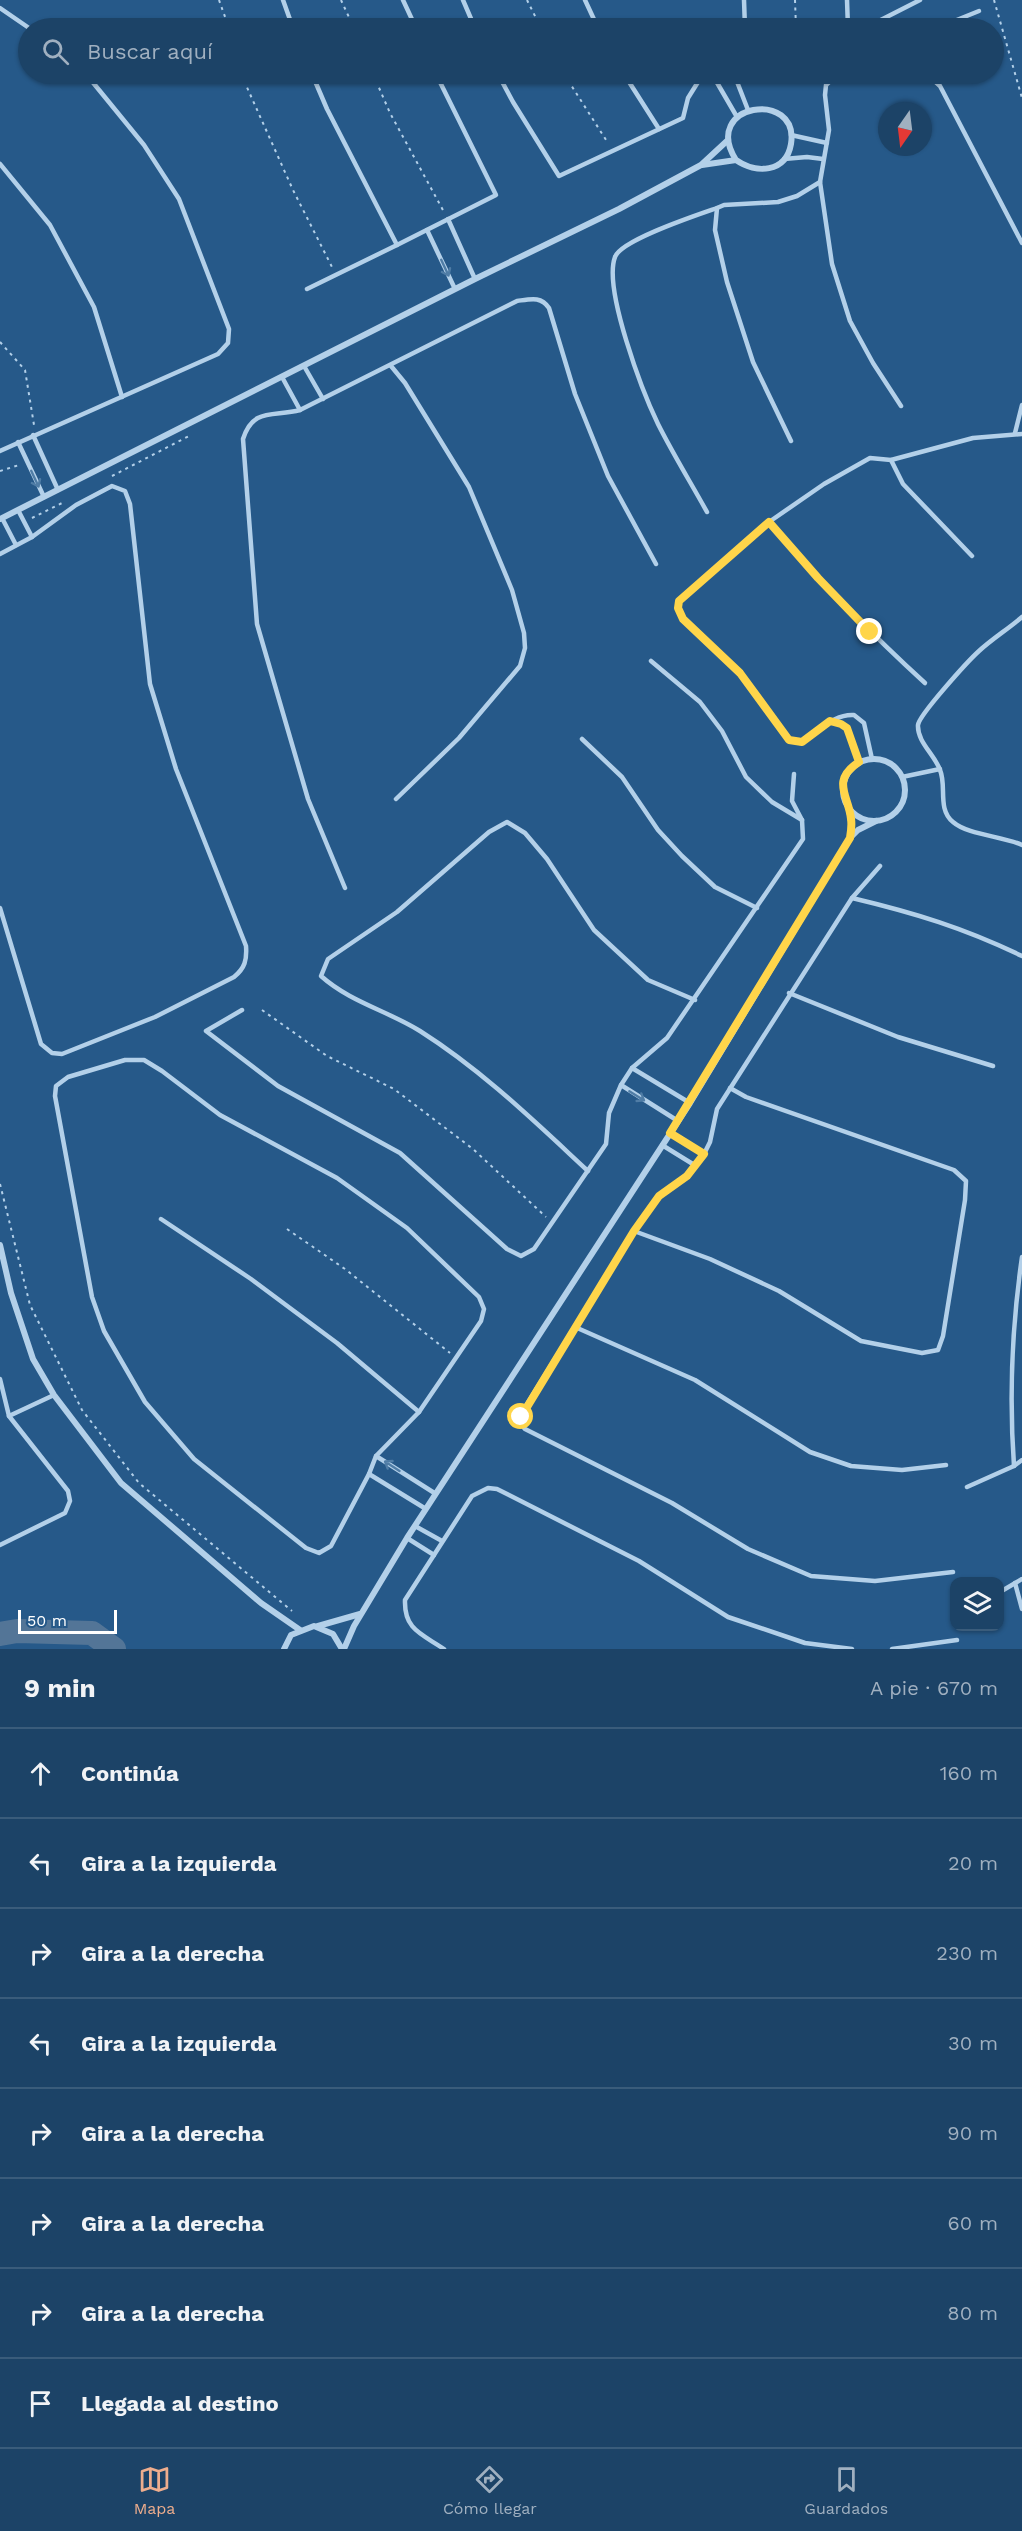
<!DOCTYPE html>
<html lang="es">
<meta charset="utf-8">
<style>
:root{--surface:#1c4367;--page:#294e70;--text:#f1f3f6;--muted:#a0b0c0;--line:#3a5c7b;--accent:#eead8d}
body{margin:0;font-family:"Work Sans",sans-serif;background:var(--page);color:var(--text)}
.controls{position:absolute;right:18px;bottom:18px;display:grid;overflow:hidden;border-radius:12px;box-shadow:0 2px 4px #0004}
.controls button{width:54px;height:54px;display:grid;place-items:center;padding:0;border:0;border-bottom:2px solid var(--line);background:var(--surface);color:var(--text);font:30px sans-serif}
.compass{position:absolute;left:878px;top:102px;width:54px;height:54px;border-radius:50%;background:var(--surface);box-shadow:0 2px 4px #0004;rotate:194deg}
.scale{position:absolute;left:18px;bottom:15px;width:99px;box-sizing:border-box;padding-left:6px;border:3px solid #fff;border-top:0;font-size:16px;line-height:21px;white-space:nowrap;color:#fff;-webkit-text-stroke:4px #265989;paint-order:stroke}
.stop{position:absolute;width:18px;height:18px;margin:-14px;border:4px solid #ffd54a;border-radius:50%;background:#fff}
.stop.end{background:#ffd54a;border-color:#fff;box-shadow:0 2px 6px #0008}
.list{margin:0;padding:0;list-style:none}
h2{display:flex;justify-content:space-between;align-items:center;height:78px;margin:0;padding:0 24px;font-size:26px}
h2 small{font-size:20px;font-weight:400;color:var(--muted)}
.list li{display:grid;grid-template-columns:39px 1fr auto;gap:18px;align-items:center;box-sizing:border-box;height:90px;padding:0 24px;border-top:2px solid var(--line)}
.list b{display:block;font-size:22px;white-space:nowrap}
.list em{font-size:20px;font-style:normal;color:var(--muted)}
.icon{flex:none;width:33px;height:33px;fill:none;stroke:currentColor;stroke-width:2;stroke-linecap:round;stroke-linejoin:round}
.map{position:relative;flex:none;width:1022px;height:1649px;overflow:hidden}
.search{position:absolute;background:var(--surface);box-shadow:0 2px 4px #0004;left:18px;right:18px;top:18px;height:66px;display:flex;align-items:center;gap:15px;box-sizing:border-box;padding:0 21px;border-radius:33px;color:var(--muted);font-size:22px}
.sheet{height:798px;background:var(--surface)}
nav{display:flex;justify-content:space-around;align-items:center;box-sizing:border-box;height:84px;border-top:2px solid var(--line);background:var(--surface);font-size:16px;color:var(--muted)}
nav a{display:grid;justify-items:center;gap:3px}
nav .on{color:var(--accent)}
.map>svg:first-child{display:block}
</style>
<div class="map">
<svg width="1022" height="1649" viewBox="0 0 1022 1649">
<rect width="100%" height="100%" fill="#265989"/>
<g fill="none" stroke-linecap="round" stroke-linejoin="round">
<polyline stroke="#537597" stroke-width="24" points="0,1634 17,1631 92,1633 114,1649"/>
<g stroke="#b3d0e9" stroke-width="2" stroke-dasharray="3 4.5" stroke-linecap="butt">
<polyline points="219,0 229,28"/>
<polyline points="341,0 354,28"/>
<polyline points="527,0 541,28"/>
<polyline points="795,0 796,28"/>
<polyline points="994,0 1022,98"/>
<polyline points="241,74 293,190 332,267"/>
<polyline points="373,74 390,113 444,212"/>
<polyline points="564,74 608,143"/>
<polyline points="0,342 25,370 34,425"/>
<polyline points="0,471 19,465"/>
<polyline points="112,476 189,436"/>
<polyline points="32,518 64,502"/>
<polyline points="262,1010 327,1056 394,1089 473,1149 546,1217"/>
<polyline points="0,1184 30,1305 82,1410 139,1483 292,1611"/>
<polyline points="287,1229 345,1269 450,1353"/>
</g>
<g stroke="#b3d0e9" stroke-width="4.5">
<polyline points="283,0 293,28"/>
<polyline points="403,0 416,28"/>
<polyline points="463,0 475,28"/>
<polyline points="585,0 598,28"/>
<polyline points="744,0 745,28"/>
<polyline points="847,0 848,28"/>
<polyline points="0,8 29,28"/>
<polyline points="865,28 920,0"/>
<polyline points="937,28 979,11"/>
<polyline points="312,74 327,109 397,245 496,195 436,74"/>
<polyline points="498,74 513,102 559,176 683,118 688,98 703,74"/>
<polyline points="624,74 659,129"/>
<polyline points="712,74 737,117"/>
<polyline points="734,74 748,110"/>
<polyline points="838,74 826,85 825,95 829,130 820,182 832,264 850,321 873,363 901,406"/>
<polyline points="927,74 940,86 1022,243"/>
<polyline points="791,135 827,143"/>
<polyline points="784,159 807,157 823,159"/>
<polyline points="0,164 50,225 94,307 122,397"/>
<polyline points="448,219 475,279"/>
<polyline points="427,230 455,289"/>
<polyline points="307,289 397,245"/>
<polyline points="304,366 323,399"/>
<polyline points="391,366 405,383 469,487 512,590 524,633 525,648 520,666 459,738 396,799"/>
<polyline points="282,377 300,410"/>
<polyline points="1015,433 1022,405"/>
<polyline points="33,435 58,490"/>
<polyline points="791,441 753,362 727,282 715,230 717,208 724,205 778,202 797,196 820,182"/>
<polyline points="18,442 44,497"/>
<polyline points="0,451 218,354 228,343 229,329 179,199 144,145 86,74"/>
<polyline points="891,460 903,484 972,556"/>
<polyline points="18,510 32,537"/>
<path d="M 707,512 C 691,483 673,454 658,424 C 643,393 603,289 615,257 C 621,240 697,215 717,208"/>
<polyline points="2,518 16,545"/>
<path d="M 769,522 C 818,579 869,632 925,683"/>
<path d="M 0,554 L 32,537 L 76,505 L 112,486 L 125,491 L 130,504 L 150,684 L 176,769 L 246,946 C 247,960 245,968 234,977 L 155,1017 L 62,1054 L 52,1053 L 41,1044 L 0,908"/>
<path d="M 1022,617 C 1008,629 992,639 979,651 C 968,661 919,715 918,725 C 917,742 935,755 940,770 C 947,786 937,809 953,822 C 968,835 1002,836 1022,845"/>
<polyline points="651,661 700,702 722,731 746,777 772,802 802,820"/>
<polyline points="830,721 841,724 847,728 859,762"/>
<polyline points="582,739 622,777 658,830 682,856 715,887 757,908"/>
<path d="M 872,759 L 864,723 L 854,715 C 822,713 810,756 785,736 L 740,673 L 683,619 L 678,608 L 679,601 L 769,522 L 824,484 L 870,458 L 891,460 L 973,438 L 1022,434"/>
<polyline points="902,777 940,769"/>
<polyline points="880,866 852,898 717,1109 710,1142 704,1154 687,1175 659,1196 634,1231 524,1409 521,1424 525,1429 672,1503 748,1549 811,1576 875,1581 953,1572"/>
<path d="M 345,888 L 308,799 L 257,624 L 243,439 C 253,407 274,417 300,410 L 517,301 C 531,299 541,296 549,308 L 575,394 L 608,476 L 656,564"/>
<path d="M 852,898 C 915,913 964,928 1022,956"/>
<polyline points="789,993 898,1037 993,1066"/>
<polyline points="242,1010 206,1031 278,1086 400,1153 507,1249 521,1256 534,1249 606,1144 609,1113 621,1085 632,1068 667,1038 803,839 802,820 792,801 794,774"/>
<polygon points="125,1060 144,1060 162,1071 220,1115 337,1178 407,1228 479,1297 484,1309 481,1321 419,1412 376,1456 369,1474 331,1546 319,1553 306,1548 194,1459 145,1402 104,1331 92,1297 55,1096 56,1086 68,1077"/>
<polyline points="632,1068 690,1103"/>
<polyline points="621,1085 678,1121"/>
<polyline points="670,1133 704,1154"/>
<polyline points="662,1145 696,1166"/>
<path d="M 588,1171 C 534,1121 483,1071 420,1031 C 388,1011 350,1002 321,976 L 328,959 L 397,912 L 489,832 L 507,822 L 525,833 L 547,859 L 594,930 L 648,980 L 695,1000"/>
<polyline points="161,1219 251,1279 337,1343 419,1412"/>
<polyline points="634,1231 710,1259 779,1291 861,1341 922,1353 938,1350 943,1336 965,1200 966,1181 954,1170 746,1097 730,1088"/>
<polyline points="575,1327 695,1380 810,1452 851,1466 902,1470 946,1465"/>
<polyline points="0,1379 9,1416"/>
<polyline points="376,1456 436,1494"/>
<path d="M 1014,1466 C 1009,1396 1012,1326 1022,1257"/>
<polyline points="369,1474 426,1509"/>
<polyline points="967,1487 1014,1466 1022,1460"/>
<polyline points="415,1526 442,1541"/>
<polyline points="407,1538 434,1555"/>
<polyline points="0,1545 65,1513 70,1501 68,1491 9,1416 54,1395"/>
<polyline points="1015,1583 1022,1609"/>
<polyline points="1000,1592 1022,1579"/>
<path d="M 444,1649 C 422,1634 404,1630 405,1600 L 472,1496 L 488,1488 L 497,1489 L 639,1561 L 728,1617 L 805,1643 L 852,1649"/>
<polyline points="892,1649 957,1640"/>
</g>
<g stroke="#b3d0e9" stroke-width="6">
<path d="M 702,165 L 736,160 C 756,174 786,173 791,144 C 800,89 700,103 736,160"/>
<polyline points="0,519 475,279 619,209 701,165 728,140"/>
<circle cx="874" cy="790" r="31"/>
<polyline points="849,809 852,827 850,838"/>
<polyline points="0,1245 11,1293 33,1359 54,1395 121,1483 261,1603 300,1630"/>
<polyline points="318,1626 360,1614"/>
<polyline points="284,1649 291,1635 314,1626 333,1634 342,1649"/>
<polyline points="344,1649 354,1626 407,1538 690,1103 850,838 858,830 876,821"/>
</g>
</g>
<defs><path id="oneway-shaft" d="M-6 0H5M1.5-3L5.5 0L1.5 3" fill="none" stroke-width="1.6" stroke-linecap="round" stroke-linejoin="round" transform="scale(1.5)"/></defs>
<g stroke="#507da6">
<use href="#oneway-shaft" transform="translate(445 268) rotate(65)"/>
<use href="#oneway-shaft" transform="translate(35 479) rotate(65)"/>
<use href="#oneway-shaft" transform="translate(637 1096) rotate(32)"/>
<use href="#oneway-shaft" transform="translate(392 1466) rotate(-147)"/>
</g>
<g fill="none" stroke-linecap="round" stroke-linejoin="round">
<path stroke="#ffd54a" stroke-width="8" d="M 521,1417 L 634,1231 L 659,1196 L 687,1176 L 704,1154 L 670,1133 L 850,838 C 851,832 852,825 851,819 C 849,796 830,781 859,762 L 847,728 L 841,724 L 830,721 L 802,742 L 789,740 L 740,673 L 683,619 L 678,608 L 679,601 L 769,522 L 818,578 L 870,632"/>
</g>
</svg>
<div class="controls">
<button><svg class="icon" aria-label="layers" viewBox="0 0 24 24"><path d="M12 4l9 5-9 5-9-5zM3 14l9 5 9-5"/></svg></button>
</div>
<svg class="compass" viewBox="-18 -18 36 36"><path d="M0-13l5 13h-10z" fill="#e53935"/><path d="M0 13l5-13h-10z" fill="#a0b0c0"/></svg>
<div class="scale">50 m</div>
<div class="stop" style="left:521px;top:1417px"></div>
<div class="stop end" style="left:870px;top:632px"></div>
<div class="search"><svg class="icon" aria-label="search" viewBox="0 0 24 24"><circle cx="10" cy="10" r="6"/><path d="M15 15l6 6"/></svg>Buscar aquí</div>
</div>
<section class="sheet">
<h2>9 min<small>A pie · 670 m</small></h2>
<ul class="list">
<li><svg class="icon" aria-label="ahead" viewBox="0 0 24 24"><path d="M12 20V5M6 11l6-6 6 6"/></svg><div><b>Continúa</b></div><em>160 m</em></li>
<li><svg class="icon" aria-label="left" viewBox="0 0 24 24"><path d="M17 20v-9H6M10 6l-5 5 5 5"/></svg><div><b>Gira a la izquierda</b></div><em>20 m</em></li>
<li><svg class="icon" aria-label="right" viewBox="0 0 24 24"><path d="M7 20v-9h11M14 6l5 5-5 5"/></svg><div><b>Gira a la derecha</b></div><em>230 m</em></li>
<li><svg class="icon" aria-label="left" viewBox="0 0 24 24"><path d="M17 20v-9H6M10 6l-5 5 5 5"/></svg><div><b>Gira a la izquierda</b></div><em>30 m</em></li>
<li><svg class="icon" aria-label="right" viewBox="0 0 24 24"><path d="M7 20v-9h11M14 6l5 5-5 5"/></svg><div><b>Gira a la derecha</b></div><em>90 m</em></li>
<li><svg class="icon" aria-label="right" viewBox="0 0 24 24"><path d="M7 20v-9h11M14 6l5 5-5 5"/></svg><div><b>Gira a la derecha</b></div><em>60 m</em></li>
<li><svg class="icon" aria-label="right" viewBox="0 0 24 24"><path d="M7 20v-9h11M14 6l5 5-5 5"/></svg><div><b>Gira a la derecha</b></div><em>80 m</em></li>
<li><svg class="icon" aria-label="arrive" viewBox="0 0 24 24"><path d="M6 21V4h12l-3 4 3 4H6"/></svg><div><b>Llegada al destino</b></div></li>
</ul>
</section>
<nav>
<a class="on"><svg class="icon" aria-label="map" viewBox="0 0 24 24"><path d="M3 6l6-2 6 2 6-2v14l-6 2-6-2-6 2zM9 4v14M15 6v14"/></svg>Mapa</a>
<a><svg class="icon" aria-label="directions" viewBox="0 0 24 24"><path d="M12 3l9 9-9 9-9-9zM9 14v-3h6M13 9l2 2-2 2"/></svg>Cómo llegar</a>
<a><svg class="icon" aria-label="saved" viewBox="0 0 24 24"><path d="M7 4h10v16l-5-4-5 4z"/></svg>Guardados</a>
</nav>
